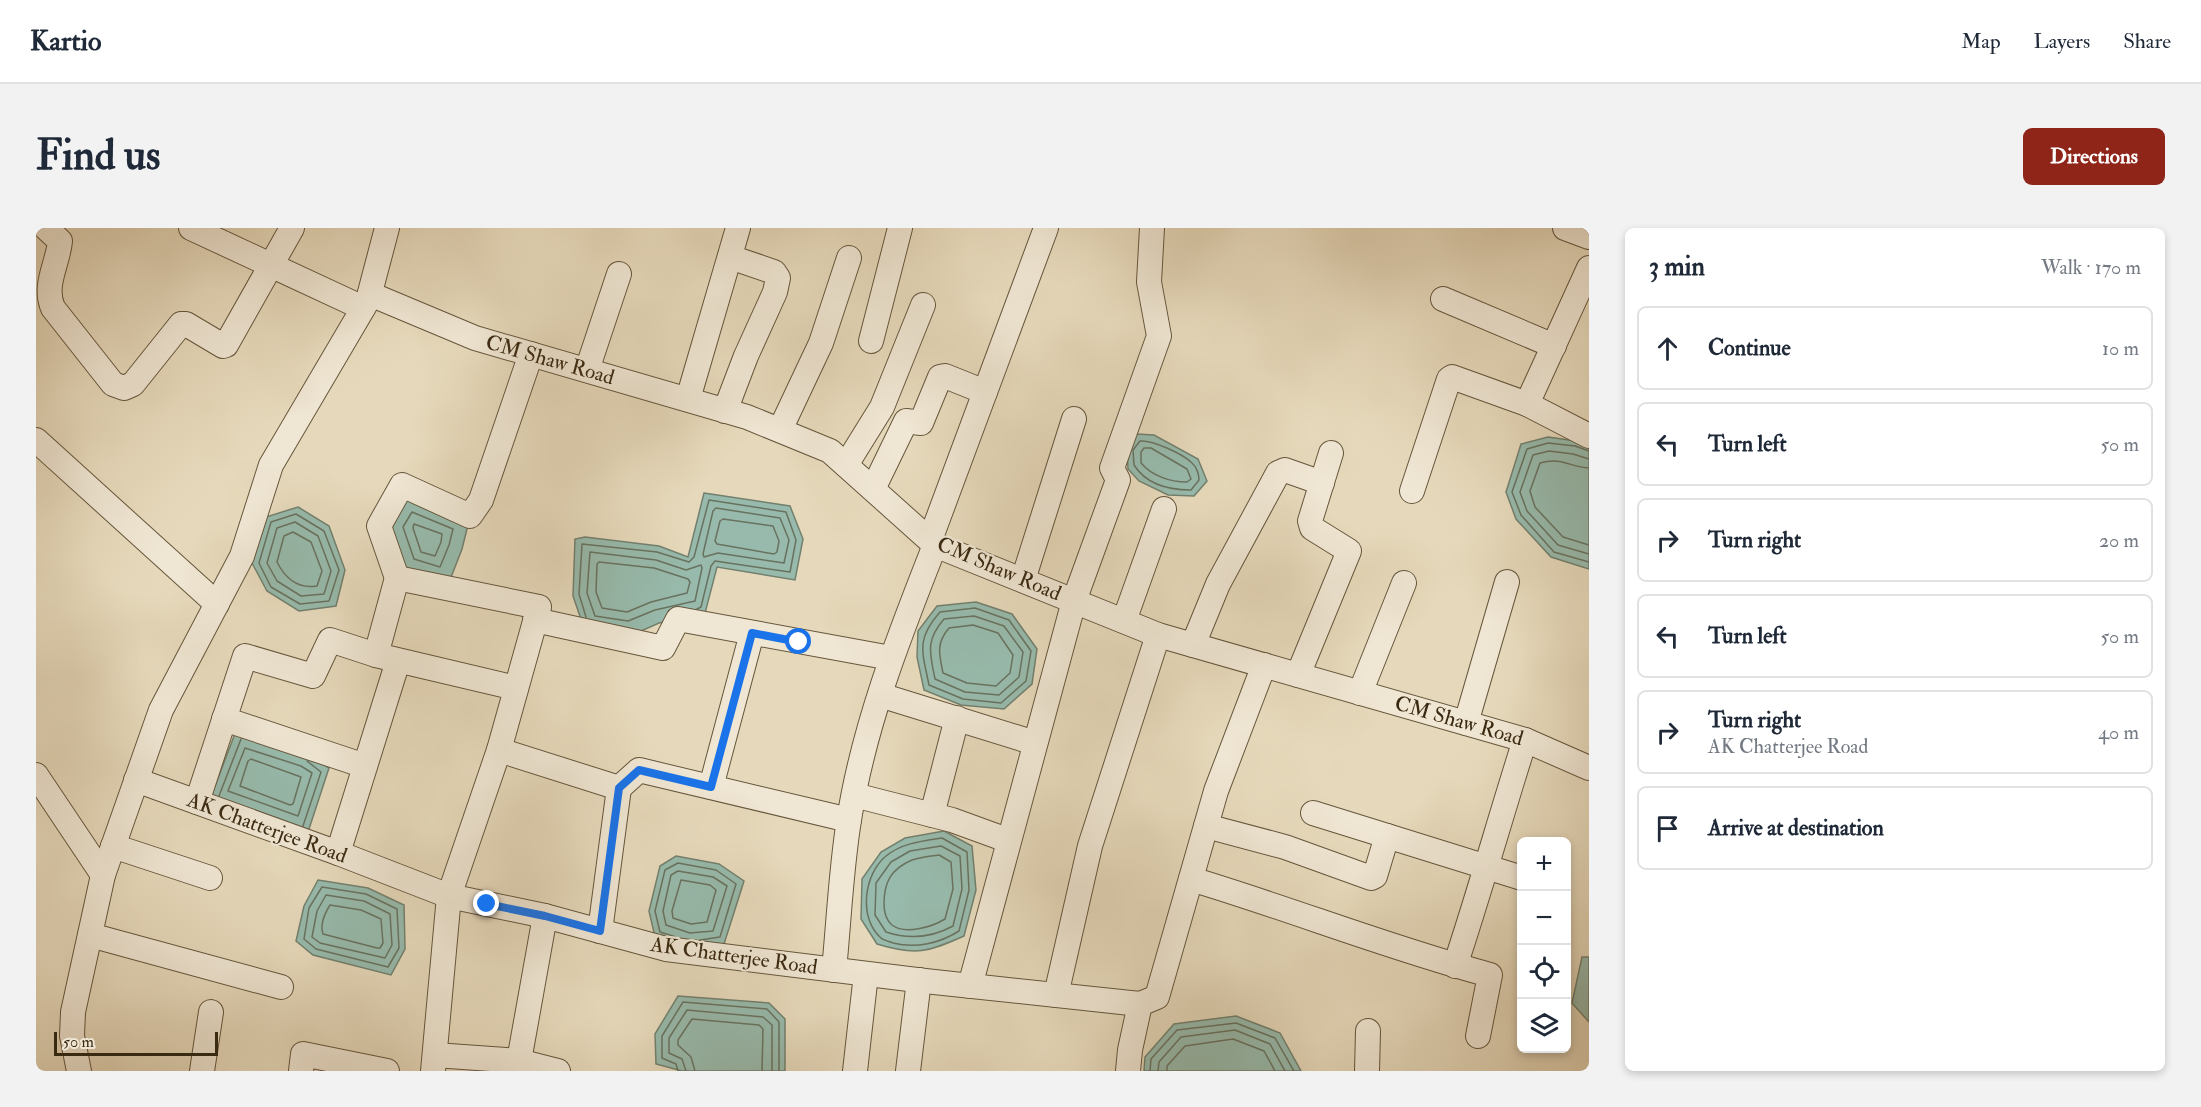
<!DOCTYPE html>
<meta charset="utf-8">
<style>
:root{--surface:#fff;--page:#f2f2f3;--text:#1f2937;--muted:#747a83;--line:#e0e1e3;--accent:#8f2418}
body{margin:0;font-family:"IM FELL Double Pica",serif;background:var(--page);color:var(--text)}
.controls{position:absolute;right:18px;bottom:18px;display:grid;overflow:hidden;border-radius:9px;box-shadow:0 3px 9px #0003}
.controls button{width:54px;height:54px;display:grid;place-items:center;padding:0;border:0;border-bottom:2px solid var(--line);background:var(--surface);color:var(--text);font:30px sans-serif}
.scale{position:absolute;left:18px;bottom:15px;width:164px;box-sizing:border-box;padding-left:6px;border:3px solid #3b2a12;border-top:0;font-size:16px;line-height:21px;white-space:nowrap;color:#3b2a12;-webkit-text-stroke:4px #efe6d3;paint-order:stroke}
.stop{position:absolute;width:18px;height:18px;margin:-14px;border:4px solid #1a73e8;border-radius:50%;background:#fff}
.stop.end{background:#1a73e8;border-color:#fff;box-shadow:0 2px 6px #0008}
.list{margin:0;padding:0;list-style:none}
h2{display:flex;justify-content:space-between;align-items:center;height:78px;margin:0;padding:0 24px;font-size:26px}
h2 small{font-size:20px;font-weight:400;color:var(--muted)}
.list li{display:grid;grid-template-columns:39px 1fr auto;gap:18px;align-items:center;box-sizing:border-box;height:84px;margin:0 12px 12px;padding:0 12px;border:2px solid var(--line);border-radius:9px}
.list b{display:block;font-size:22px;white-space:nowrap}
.list p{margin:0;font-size:20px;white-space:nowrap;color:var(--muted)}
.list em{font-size:20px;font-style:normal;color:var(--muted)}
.icon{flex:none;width:33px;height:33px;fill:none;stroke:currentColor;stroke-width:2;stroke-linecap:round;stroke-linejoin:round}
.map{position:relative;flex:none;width:1553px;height:843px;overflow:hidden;border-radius:9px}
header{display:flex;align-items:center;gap:36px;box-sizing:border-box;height:84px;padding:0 30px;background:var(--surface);border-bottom:2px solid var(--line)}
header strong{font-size:28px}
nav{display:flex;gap:33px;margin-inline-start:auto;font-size:21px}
.intro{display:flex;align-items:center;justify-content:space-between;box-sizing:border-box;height:144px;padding:0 36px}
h1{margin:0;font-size:42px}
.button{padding:15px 27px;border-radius:9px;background:var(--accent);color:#fff;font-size:21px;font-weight:700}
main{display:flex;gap:36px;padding:0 36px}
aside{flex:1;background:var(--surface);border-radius:9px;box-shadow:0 3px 9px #0003}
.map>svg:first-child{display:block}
</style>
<header>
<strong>Kartio</strong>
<nav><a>Map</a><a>Layers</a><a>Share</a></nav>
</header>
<div class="intro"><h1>Find us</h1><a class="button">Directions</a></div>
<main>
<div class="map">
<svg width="1553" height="843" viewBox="0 0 1553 843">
<rect width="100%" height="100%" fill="#e6d9bb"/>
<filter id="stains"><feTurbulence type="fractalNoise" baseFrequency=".00333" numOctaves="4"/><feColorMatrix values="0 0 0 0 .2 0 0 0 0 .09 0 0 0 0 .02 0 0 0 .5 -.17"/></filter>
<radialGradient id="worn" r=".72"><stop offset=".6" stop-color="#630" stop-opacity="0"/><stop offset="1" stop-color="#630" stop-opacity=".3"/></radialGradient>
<g fill="#97baac" stroke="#72806e" stroke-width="1.5">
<polygon points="1101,206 1118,207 1162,231 1171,253 1158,268 1132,267 1103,253 1092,241 1091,220"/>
<polygon points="1512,209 1540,213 1553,219 1553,341 1515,329 1480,291 1470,264 1485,216"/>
<polygon points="668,265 754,278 767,311 759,352 681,339 669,385 623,395 594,408 548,400 537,368 539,311 549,309 623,318 652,329"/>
<polygon points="369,267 433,293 426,321 412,357 368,343 352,297"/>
<polygon points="262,279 293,298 309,342 300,378 263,383 231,363 216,335 230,289"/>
<polygon points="940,374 976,386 1001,421 996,456 968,481 925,477 888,462 881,429 882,403 901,378"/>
<polygon points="200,503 271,526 293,540 271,607 174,571"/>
<path d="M 908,603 L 936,618 L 940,662 L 928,708 C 892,724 880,728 841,716 L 825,691 L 826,651 L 845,624 L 869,610 Z"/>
<polygon points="640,628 683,636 708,653 688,716 653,718 619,709 613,683 624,638"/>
<polygon points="282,652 332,660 368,677 369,721 355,747 277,727 260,713 268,678"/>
<polygon points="1546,729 1553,729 1553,794 1536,775"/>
<polygon points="642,768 733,775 749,791 749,843 646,843 620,836 619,806"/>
<polygon points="1200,788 1244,805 1265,843 1108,843 1109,829 1138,796"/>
</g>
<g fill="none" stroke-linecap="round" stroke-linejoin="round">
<g stroke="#69725f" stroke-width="1.5">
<path d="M 1104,213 C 1117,212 1147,226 1156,235 C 1161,239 1163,247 1163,252 L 1155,262 C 1133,262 1110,256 1098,237 L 1097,222 Z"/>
<path d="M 1108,220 L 1115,220 L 1151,241 L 1155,251 L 1151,254 C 1134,254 1116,248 1105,235 L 1105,224 Z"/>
<polyline points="1553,223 1539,218 1512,215 1491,221 1476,264 1485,287 1518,324 1553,334"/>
<polyline points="1553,231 1537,226 1513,223 1497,227 1484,264 1491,283 1522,317 1553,326"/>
<path d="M 1553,240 C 1534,239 1526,229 1504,235 L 1494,263 L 1499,279 L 1527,309 L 1553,317"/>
<polygon points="680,280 744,290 753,312 748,335 682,325 668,329 667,326 677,283"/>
<polygon points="376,284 417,301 413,317 404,339 378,331 367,299"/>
<polygon points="260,286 288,303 303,342 293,373 264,376 235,359 223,335 235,294"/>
<polygon points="687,291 737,298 743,313 741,324 738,326 681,316 679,313 684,293"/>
<polygon points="259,294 282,308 295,343 288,366 265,368 241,353 231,335 241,300"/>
<polygon points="378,296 406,306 405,314 399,328 385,324 377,300"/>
<path d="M 257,304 L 275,314 L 286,343 L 281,358 C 262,361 249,350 241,334 L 248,308 Z"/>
<polygon points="554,324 620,332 650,342 665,337 666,340 659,373 619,382 592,393 559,388 551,365"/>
<polygon points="563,334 618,340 652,351 654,354 651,365 615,374 591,384 566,380 560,364 561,336"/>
<path d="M 939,380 L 973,392 L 995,423 L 990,453 L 965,475 L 927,471 L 893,457 C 886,423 880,411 904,384 Z"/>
<path d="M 938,388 L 968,398 L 987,424 L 983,449 L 963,467 L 929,464 L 899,451 C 894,425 889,413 908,391 Z"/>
<polyline points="550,389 543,366 546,316 621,324 653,334 658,329 673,272 750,284 760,312 754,344 679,333 675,338 665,379 661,381"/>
<path d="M 937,397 L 962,405 L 977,427 L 974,445 L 960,458 L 931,455 L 907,445 C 903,426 900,415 913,400 Z"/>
<polygon points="209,520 265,538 276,545 262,588 192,563"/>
<polygon points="215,531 265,549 257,576 254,577 204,558 212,533"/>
<polyline points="183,568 205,511"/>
<polyline points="267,598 285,544 271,533"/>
<path d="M 906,610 L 931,624 L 933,662 L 923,703 C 904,715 880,721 857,715 C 854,713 848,713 845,710 C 822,690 828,646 850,628 C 866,615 886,613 906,610 Z"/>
<path d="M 905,618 L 924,628 L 926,661 L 917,698 C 895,710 874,712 850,704 L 839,687 L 840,655 L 855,634 L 874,623 Z"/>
<path d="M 903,627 L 915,634 L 917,661 L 909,691 C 896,699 869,707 856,697 C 849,691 848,683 848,676 C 848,654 855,641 876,632 C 884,629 894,628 903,627 Z"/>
<polygon points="642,643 677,649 691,658 677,703 654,705 630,697 627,683 635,647"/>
<polygon points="645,652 674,657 680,662 671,694 655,696 637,690 636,683"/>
<polygon points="286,659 330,666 361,681 363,720 352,739 280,721 268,711 273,680"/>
<polygon points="290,667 328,673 354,686 356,717 349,730 284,715 276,709 281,683"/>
<path d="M 294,677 L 325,682 L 345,691 L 347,715 L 344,720 L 341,720 L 287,706 C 284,697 289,685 294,677 Z"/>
<polyline points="640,709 624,704 619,683 629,642 642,635 680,642 700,656 684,709 664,712"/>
<polyline points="642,843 640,836 626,830 626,808 647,774 731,781 743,794 743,843"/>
<polyline points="650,843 646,831 633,825 633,810 651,782 727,789 736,797 736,843"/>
<polyline points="659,843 655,829 642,817 642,812 656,791 723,797 727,801 726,843"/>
<polyline points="1114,843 1115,831 1141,802 1200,795 1239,810 1258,843"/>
<polyline points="1122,843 1123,834 1145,809 1199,802 1234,816 1249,843"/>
<polyline points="1131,843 1131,838 1149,818 1197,811 1228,823 1239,843"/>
</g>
<g stroke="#66563c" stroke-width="26">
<g id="street">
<path d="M 10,0 L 24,13 C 22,36 7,57 17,80 L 77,156 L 88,160 L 97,156 L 145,96 L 150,96 L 187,118 L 190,117 L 256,0"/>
<polyline points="155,0 327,80"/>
<polyline points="1529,0 1553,9"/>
<polyline points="1553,40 1491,176 1553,208"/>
<polyline points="334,66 439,110 711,189 794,223 899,317 1122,407 1489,512 1553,540"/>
<polyline points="1407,71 1518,118"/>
<polyline points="835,113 864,0"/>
<polyline points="551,142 583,46"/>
<polyline points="652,171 702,0"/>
<polyline points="689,183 710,128 739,64 742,50 738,44 694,29"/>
<polyline points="744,202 785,115 813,30"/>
<polyline points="0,212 181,376"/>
<polyline points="810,237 846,179 887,77"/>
<polyline points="837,261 870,193 885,195 904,149 909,148 949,164"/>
<polyline points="1376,263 1413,151 1416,149 1491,176"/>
<polyline points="894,312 1010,0"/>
<polyline points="987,352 1038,191"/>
<polyline points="499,392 627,420 642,391 855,430"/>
<polyline points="1088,393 1128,281"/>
<polyline points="1157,417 1182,356 1242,245 1249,242 1286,255"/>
<polyline points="340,427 361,350"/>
<polyline points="1262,447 1313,323 1276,300 1274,293 1295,225"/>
<polyline points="1324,465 1368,355"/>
<polyline points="844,467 999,515"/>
<polyline points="188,491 329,538"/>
<polyline points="1430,495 1471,354"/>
<polyline points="463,522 583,560 603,542 813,592"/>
<polyline points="0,547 67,647"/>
<polyline points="100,552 302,625 413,668 509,688 630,721 889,753 1104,776"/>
<polyline points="675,559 716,405"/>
<polyline points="818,567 916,592 971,612"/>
<polyline points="161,574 209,428 277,448 294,412 340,427 480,460"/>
<polyline points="1277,585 1486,650"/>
<polyline points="896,587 921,490"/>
<polyline points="1170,598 1249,619 1335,650 1339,648 1351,608"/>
<polyline points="77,618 174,650"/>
<polyline points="302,625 362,433"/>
<path d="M 1155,651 C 1255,681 1353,720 1454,747 L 1442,808"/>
<polyline points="564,703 583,560"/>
<polyline points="54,707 245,759"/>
<path d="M 1419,738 C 1444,663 1465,587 1489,512"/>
<path d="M 798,742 C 803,692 805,641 813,592 C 828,496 864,406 899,317"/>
<polyline points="934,758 1038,373 1082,252 1076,240 1123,108 1113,54 1116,0"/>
<polyline points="1020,767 1054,618 1122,407"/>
<polyline points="399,827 483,833 522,843"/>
<polyline points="483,833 509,688"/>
<polyline points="43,843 36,808 37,784 67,647 125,482 206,328 235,237 332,72 351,0"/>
<polyline points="166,843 175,784"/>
<polyline points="265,843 267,826 351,843"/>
<polyline points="397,843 413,668 463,522 503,379 361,350 343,298 366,257 434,288 445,272 495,126"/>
<polyline points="819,843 830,746"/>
<polyline points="872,843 883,752"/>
<polyline points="1092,843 1094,822 1104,776 1121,769 1180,563 1228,437"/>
<polyline points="1331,843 1332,803"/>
</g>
</g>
<use href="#street" stroke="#efe6d3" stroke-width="24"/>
</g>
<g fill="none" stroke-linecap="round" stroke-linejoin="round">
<polyline stroke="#1a73e8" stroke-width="8" points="451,676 509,688 564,703 583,560 603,542 675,559 716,405 763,414"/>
</g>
<g text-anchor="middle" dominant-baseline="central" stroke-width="4.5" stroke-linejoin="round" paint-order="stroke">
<g font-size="21" fill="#3b2a12" stroke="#efe6d3">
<text transform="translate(514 132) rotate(16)">CM Shaw Road</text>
<text transform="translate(963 341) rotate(23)">CM Shaw Road</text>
<text transform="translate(1423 493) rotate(16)">CM Shaw Road</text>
<text transform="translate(231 600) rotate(20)">AK Chatterjee Road</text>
<text transform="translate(698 728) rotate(8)">AK Chatterjee Road</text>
</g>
</g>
<rect width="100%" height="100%" filter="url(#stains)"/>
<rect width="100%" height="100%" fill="url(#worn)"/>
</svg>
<div class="controls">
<button>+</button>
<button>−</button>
<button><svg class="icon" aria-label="locate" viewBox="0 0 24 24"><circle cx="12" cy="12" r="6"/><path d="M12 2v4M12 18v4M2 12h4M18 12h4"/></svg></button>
<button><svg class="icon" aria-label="layers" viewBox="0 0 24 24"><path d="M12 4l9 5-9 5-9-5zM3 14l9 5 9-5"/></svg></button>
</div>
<div class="scale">50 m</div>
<div class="stop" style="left:763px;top:414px"></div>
<div class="stop end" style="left:451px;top:676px"></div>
</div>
<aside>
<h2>3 min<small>Walk · 170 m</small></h2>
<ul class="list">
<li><svg class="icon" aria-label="ahead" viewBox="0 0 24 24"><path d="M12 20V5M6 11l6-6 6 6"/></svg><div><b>Continue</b></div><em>10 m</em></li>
<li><svg class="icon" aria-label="left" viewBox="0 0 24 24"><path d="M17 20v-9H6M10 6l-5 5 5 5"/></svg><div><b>Turn left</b></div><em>50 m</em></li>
<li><svg class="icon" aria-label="right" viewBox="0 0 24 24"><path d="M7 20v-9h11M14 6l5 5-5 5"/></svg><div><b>Turn right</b></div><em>20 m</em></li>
<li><svg class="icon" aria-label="left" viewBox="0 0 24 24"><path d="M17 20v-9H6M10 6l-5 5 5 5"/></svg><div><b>Turn left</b></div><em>50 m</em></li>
<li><svg class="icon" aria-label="right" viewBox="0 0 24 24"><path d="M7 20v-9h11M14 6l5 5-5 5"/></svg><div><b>Turn right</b><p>AK Chatterjee Road</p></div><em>40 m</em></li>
<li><svg class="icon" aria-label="arrive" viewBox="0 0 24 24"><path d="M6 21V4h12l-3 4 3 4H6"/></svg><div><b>Arrive at destination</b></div></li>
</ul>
</aside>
</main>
